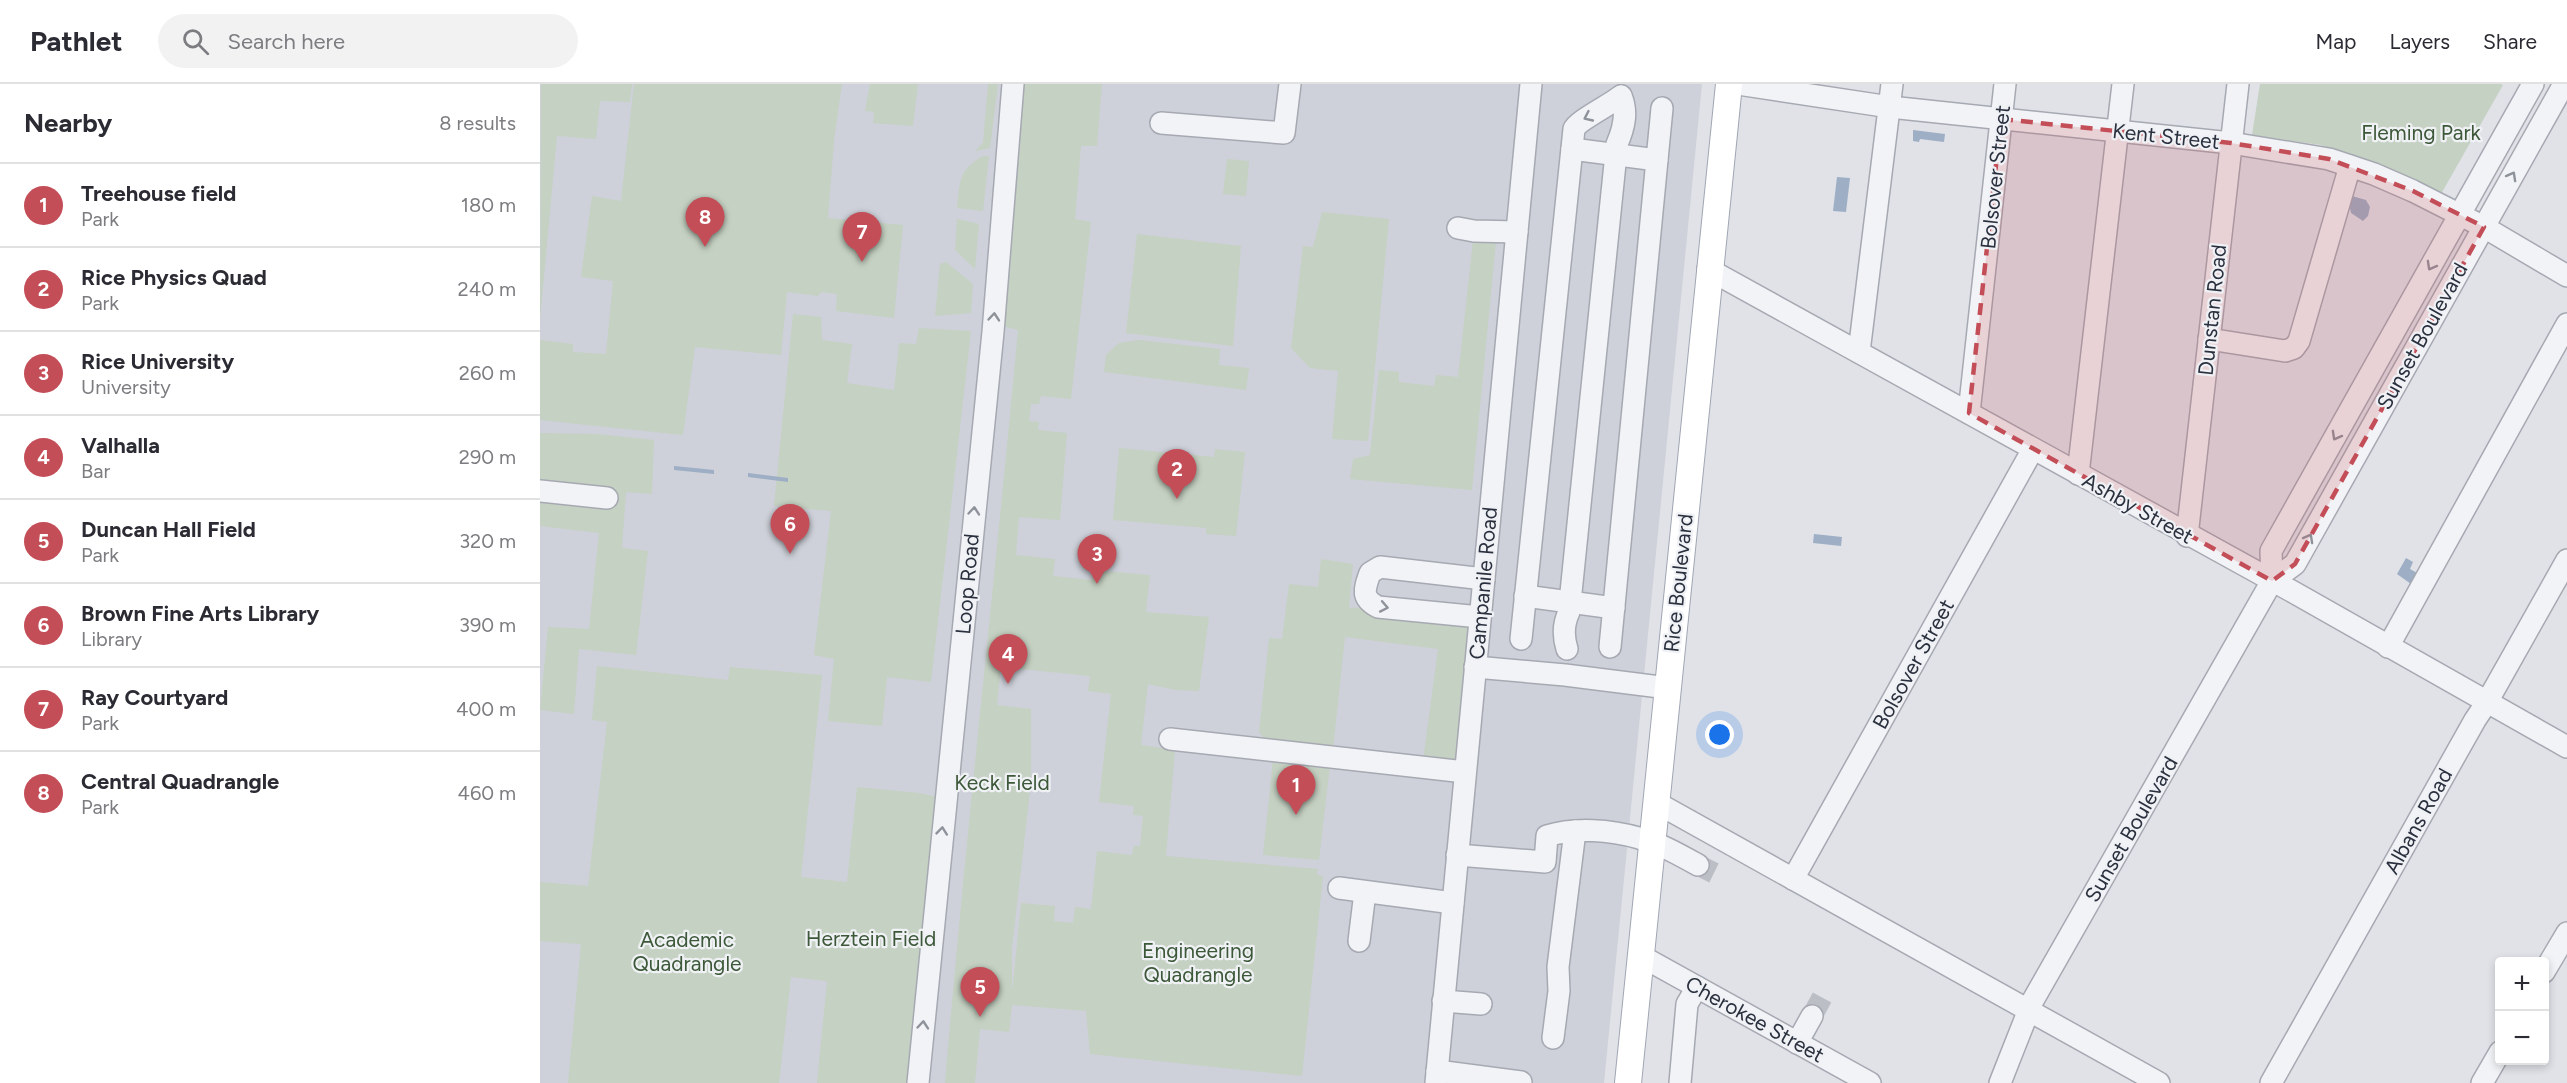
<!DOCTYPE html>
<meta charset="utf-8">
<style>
:root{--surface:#fff;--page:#f2f2f3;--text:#2b2b33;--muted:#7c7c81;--line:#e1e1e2;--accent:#c44e58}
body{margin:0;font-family:Figtree,sans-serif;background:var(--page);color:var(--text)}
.controls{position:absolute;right:18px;bottom:18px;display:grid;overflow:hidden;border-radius:6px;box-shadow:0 3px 9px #0003}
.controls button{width:54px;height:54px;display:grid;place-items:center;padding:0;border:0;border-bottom:2px solid var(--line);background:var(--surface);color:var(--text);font:30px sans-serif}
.you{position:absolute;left:1180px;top:651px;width:21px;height:21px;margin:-15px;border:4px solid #fff;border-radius:50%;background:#1a73e8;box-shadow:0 0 0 9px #1a73e833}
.badge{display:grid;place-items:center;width:39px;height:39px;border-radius:50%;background:var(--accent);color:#fff;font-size:20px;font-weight:700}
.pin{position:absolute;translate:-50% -50px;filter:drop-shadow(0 2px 3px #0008)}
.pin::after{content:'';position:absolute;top:32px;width:21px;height:18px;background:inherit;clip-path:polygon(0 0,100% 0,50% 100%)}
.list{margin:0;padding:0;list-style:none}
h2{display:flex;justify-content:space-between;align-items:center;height:78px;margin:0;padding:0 24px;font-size:26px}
h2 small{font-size:20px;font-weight:400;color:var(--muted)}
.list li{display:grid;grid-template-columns:39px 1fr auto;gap:18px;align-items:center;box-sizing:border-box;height:84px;padding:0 24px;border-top:2px solid var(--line)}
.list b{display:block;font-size:22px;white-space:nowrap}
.list p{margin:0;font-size:20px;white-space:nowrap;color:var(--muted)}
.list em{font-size:20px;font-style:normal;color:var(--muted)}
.icon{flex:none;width:33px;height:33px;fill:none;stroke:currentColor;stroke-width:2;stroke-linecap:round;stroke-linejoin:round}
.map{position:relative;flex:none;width:2027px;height:999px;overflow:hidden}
header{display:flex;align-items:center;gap:36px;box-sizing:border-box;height:84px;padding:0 30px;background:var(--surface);border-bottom:2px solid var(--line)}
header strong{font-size:28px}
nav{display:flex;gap:33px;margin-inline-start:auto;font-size:21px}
.search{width:420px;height:54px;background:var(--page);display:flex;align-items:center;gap:15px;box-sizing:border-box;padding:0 21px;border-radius:33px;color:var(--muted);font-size:22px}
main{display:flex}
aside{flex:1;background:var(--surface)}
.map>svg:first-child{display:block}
</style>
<header>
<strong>Pathlet</strong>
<div class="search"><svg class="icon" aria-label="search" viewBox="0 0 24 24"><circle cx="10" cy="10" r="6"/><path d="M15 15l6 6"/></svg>Search here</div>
<nav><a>Map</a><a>Layers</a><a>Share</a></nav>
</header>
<main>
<aside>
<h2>Nearby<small>8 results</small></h2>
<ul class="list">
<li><span class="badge">1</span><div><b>Treehouse field</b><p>Park</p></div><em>180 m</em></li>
<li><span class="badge">2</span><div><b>Rice Physics Quad</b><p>Park</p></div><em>240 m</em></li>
<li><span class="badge">3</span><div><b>Rice University</b><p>University</p></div><em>260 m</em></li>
<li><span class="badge">4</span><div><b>Valhalla</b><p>Bar</p></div><em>290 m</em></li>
<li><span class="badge">5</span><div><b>Duncan Hall Field</b><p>Park</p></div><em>320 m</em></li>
<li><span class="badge">6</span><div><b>Brown Fine Arts Library</b><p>Library</p></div><em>390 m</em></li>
<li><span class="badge">7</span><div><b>Ray Courtyard</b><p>Park</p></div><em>400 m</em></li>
<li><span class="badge">8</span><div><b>Central Quadrangle</b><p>Park</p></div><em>460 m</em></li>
</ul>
</aside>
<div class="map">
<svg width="2027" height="999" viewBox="0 0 2027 999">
<rect width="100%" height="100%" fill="#e0e2e8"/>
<polygon fill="#ced1d9" points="0,0 1162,0 1064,999 0,999"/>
<g fill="#c5d1c2" fill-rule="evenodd">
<polygon points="1,0 92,0 90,18 60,17 56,55 17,52 0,236"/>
<polygon points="94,0 302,0 294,56 288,134 363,141 354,234 296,227 297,210 281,208 278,212 247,208 241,271 155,263 143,351 0,336 0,256 33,260 33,268 66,270 73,197 41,193 52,112 81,117"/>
<polygon points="330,0 378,0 373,42 333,39 334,28 325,27"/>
<polygon points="448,0 458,0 450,64 435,67 443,59"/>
<path d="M 473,0 L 562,0 L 557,62 L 541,62 L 535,135 L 551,138 L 531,315 L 501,312 L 499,320 L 491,320 L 489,337 L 499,338 L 498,346 L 527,349 L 520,436 L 479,433 L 476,471 L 515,475 L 513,492 L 552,496 L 553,486 L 610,491 L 606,528 L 669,533 L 659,607 L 635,606 L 608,600 L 601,661 L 635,666 L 626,772 L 778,785 L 777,791 L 783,792 L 762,992 L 550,970 L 546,927 L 472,921 L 469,948 L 440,945 L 435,999 L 405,999 C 426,748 455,497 478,246 L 454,240 ZM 461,583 L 550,592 L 548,607 L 571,610 L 559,718 L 594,722 L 593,731 L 603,732 L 600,762 L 594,762 L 592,771 L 557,767 L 551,825 L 535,823 L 533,839 L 514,837 L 515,822 L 481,819 L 472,909 L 472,864 L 491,698 L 491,625 L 457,621 Z"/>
<polygon points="1720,0 1960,0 1963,1 1901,110 1854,87 1781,61 1712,51"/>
<path d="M 443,72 L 449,72 L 443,127 L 417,124 C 420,98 418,86 443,72 Z"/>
<polygon points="687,75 709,77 706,112 683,110"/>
<polygon points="782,128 849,135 828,357 792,355 798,287 770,284 751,264 763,162 773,163"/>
<polygon points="417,135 439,140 435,185 415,166"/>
<polygon points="934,147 957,147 932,406 810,395 813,375 830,371 839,286 859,288 859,298 894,302 896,291 918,293"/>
<polygon points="597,150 701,162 693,262 586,249"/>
<polygon points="406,178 433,200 431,229 395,232 400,180"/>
<polygon points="253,230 281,233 282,256 312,260 307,299 354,306 359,259 376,260 379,244 431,247 391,598 347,593 342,642 288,637 294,575 274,571 291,427 234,422"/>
<polygon points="599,256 680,265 679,281 709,284 706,306 564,288 566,271 579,259"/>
<polygon points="0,349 57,350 114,356 112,410 86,408 82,464 108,467 96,571 39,565 34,630 0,626 8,543 49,545 59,449 0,442"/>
<polygon points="579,364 674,373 675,365 705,368 696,452 666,450 666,444 573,436"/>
<polygon points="781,475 813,480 809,524 838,523 940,533 925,688 882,684 898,565 805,553 792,674 735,668 719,648 729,554 742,555 749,500 778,503"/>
<polygon points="57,582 188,596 190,583 282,591 261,793 307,798 317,703 379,709 406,715 378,999 277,999 287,897 251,893 239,999 28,999 41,860 0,857 0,798 48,802 67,638 52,636"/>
<polygon points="733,675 790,681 779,776 723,771"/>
</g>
<g fill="#9daec5">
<polygon points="1373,46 1405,50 1404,58 1380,55 1379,58 1373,57"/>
<polygon points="1297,93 1310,94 1306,128 1293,127"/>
<polygon points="1812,112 1826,116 1830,123 1828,132 1823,137 1811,129 1810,124"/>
<polygon points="134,382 174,386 174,390 134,386"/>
<polygon points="208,389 248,394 248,398 208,393"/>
<polygon points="1274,450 1302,453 1301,462 1273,459"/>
<polygon points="1866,474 1873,478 1870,485 1879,490 1871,500 1857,490"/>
</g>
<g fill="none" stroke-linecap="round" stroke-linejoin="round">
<g stroke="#bcbec6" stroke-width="21" stroke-dasharray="21 10" stroke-linecap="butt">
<polyline points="1158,781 1174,789"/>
<polyline points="1272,932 1284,910"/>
</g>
<g stroke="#a6a9b2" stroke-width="24">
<g id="minor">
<polyline points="1198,0 1350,23 1691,59 1789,75 1834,90 1873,107 1944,143 2027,192"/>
<polyline points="621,39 744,49 750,0"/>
<polyline points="1032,65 1117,76"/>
<polyline points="918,144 934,147 977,148"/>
<polyline points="1168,185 1755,509 2027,663"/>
<polyline points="1669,255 1745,267 1754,264 1759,257 1810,82"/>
<polyline points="1319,268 1352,0"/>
<polyline points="1429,329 1465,0"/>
<polyline points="1538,390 1583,0"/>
<polyline points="0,407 67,414"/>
<polyline points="1647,452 1698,0"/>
<polyline points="1732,497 1731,467 1993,0"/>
<polyline points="985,512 1074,524"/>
<path d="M 940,533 L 838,523 C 821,514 824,506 830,489 L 840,483 L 944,495"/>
<path d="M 981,555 L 1034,45 C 1036,38 1071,20 1081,12"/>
<polyline points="1070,563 1122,24"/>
<polyline points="1848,563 2027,240"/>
<path d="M 1027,565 C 1023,552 1023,540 1029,528 L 1077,60 C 1084,44 1088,28 1081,12"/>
<polyline points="935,583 1025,591 1128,604"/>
<polyline points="630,655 925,688"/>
<polyline points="1117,719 1619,999"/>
<path d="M 917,771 L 1005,778 L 1007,752 C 1035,743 1071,746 1099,754 C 1119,759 1140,771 1158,781"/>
<polyline points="1253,795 1493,365"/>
<polyline points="799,804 913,819"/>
<polyline points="819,857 825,808"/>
<polyline points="1101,872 1330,999"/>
<polyline points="2004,888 2027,849"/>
<polyline points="903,917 941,920"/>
<polyline points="1013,954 1019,907 1018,883 1035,747"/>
<polyline points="1257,959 1272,932"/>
<polyline points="897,987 981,998"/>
<polyline points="378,999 453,248 473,0"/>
<polyline points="896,999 991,0"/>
<polyline points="1140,999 1147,920 1157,903"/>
<polyline points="1460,999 1492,918 1732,497 1755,480 2024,0"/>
<polyline points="1731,999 1935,636 1947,618 2027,476"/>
<polyline points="1942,999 1960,968"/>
</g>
</g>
<g stroke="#a0a6b3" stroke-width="28">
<polyline id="major" points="1088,999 1189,0"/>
</g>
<use href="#minor" stroke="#f2f3f6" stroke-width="21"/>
<use href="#major" stroke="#fff" stroke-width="26"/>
</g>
<defs><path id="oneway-chevron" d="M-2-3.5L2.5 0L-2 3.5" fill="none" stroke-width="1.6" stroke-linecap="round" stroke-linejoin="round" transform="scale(1.5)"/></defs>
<g stroke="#8e929a">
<use href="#oneway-chevron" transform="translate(1048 33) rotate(155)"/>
<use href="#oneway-chevron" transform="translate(1972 92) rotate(-61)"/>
<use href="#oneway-chevron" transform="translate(1891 182) rotate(119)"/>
<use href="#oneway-chevron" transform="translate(454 233) rotate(-85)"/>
<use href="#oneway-chevron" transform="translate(1796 352) rotate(119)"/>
<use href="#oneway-chevron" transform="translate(434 427) rotate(-85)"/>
<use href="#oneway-chevron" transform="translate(1769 454) rotate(-61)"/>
<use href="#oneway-chevron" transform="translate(844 523) rotate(11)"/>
<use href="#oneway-chevron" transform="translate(402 747) rotate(-84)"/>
<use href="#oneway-chevron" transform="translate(383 941) rotate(-85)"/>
</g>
<path fill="#c44e58" fill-opacity="0.2" stroke="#c44e58" stroke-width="4.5" stroke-dasharray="12 8" stroke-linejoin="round" d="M 1461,35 L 1691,59 L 1789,75 L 1873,107 L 1944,143 L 1755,480 L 1732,497 L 1429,329 Z"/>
<g text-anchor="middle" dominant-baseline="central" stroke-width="4.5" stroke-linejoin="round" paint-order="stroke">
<g font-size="21" fill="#3c5838" stroke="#eff1f5">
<text x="1881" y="48">Fleming Park</text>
<text x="462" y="698">Keck Field</text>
<text x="331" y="854">Herztein Field</text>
<text x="147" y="855">Academic<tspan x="147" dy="24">Quadrangle</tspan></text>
<text x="658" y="866">Engineering<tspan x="658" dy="24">Quadrangle</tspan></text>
</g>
<g font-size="21" fill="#2a303e" stroke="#eff1f5">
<text transform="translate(1626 52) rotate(6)">Kent Street</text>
<text transform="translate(1455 93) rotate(-84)">Bolsover Street</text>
<text transform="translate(1672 226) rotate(-84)">Dunstan Road</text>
<text transform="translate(1882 252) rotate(-61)">Sunset Boulevard</text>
<text transform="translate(1598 424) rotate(29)">Ashby Street</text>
<text transform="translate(943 499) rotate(-85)">Campanile Road</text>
<text transform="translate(1138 499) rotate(-84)">Rice Boulevard</text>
<text transform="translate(427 500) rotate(-85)">Loop Road</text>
<text transform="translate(1373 580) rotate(-61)">Bolsover Street</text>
<text transform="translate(1878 737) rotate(-61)">Albans Road</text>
<text transform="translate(1591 745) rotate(-60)">Sunset Boulevard</text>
<text transform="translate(1215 935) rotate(29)">Cherokee Street</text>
</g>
</g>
</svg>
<div class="controls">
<button>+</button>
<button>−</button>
</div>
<div class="you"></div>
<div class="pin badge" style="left:756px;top:731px">1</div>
<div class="pin badge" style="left:637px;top:415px">2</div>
<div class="pin badge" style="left:557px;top:500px">3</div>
<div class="pin badge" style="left:468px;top:600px">4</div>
<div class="pin badge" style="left:440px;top:933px">5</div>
<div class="pin badge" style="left:250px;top:470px">6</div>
<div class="pin badge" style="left:322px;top:178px">7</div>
<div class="pin badge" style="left:165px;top:163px">8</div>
</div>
</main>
